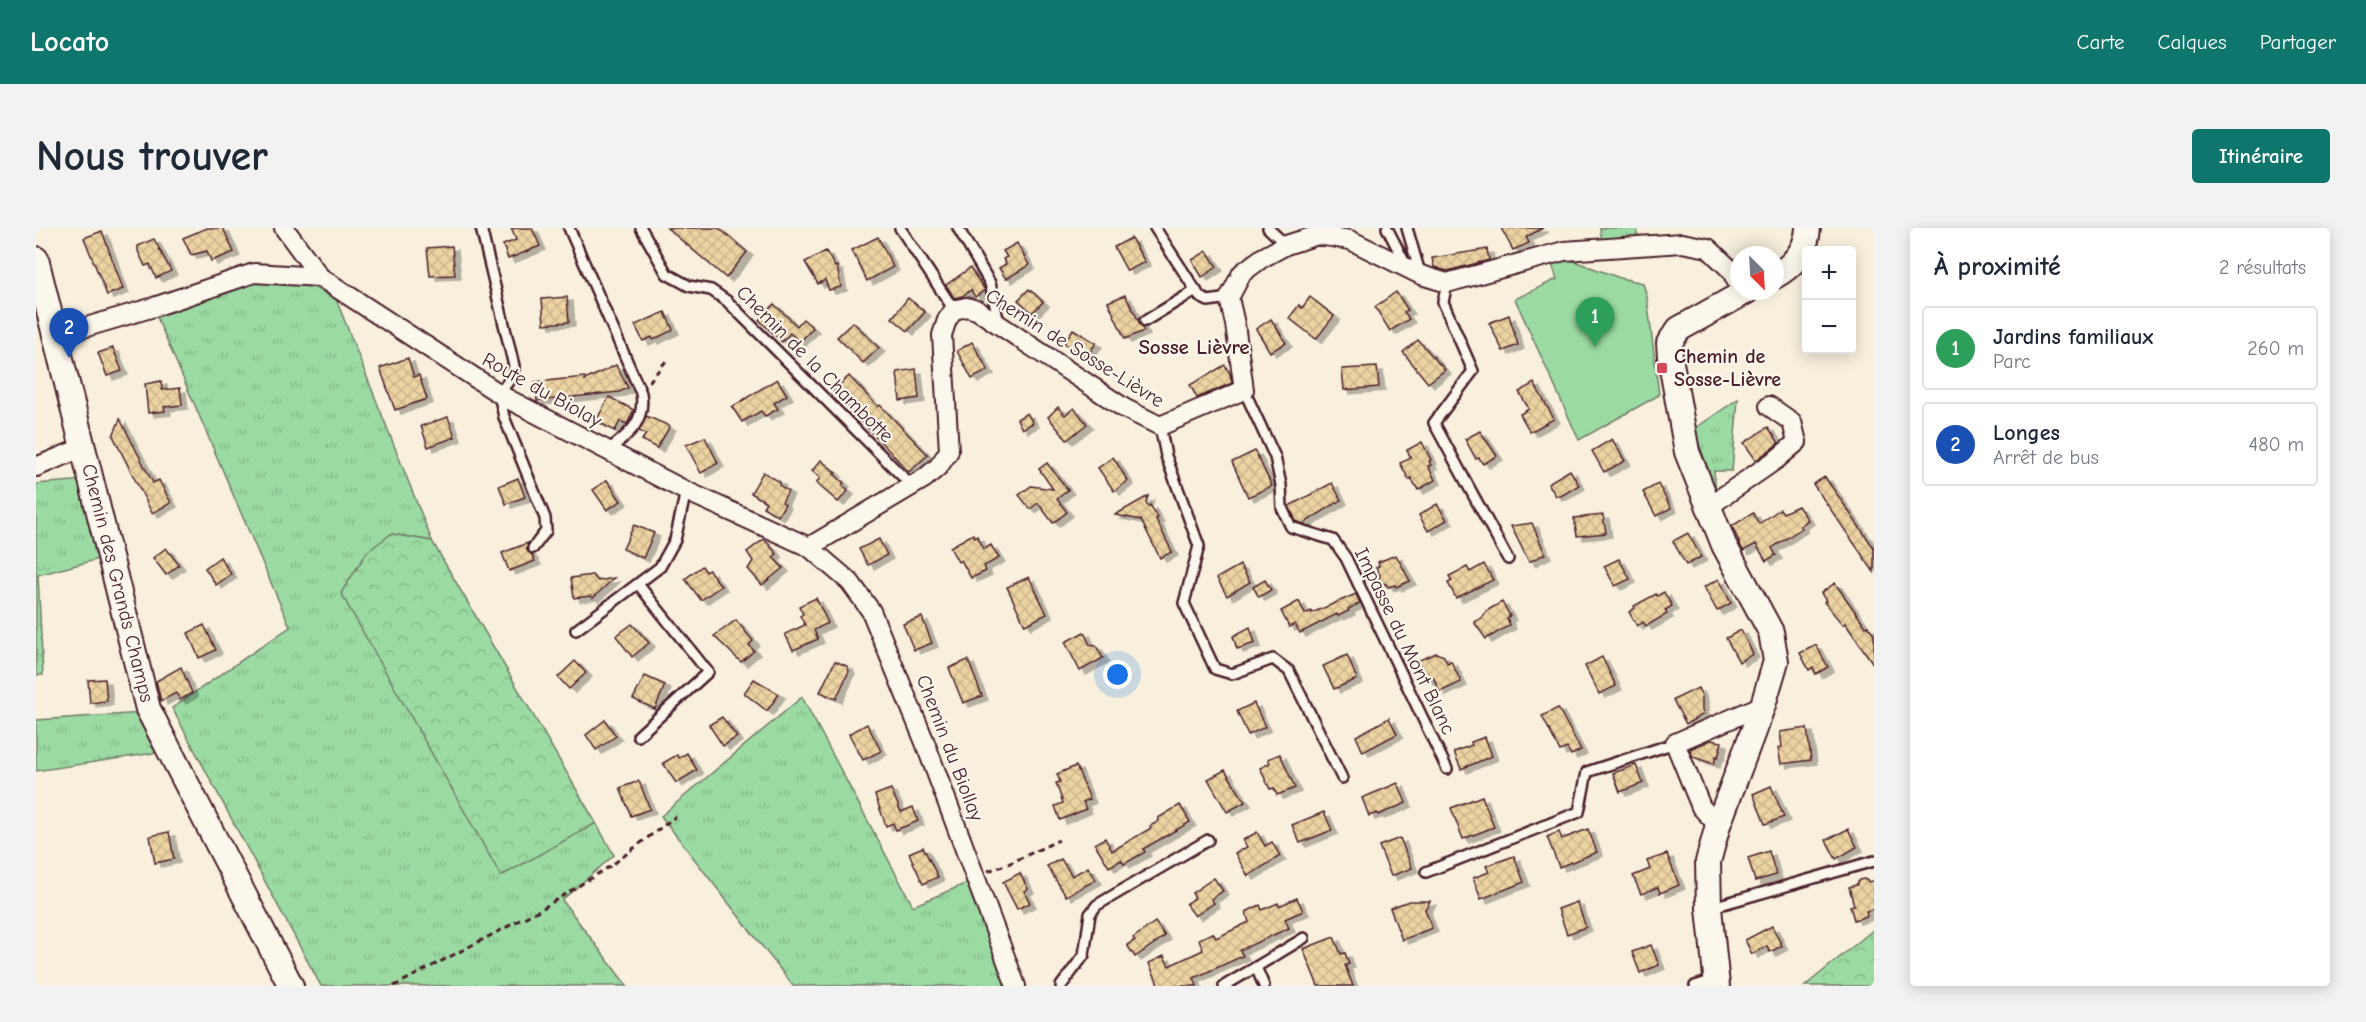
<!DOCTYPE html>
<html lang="fr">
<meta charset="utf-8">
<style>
:root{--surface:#fff;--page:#f2f2f3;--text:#1f2937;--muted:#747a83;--line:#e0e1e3;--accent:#0f766e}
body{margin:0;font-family:"Comic Neue",sans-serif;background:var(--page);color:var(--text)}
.controls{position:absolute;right:18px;top:18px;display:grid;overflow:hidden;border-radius:6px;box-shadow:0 3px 15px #0003}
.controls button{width:54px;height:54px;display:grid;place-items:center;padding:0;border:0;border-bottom:2px solid var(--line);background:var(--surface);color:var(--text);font:30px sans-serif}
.compass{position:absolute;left:1694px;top:18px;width:54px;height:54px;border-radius:50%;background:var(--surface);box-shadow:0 3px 15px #0003;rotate:156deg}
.you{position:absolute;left:1082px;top:447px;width:21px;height:21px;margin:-15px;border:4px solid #fff;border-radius:50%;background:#1a73e8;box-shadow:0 0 0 9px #1a73e833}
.badge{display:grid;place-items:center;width:39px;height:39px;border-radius:50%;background:var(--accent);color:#fff;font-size:20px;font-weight:700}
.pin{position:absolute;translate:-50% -50px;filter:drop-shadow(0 2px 3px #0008)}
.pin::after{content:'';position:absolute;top:32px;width:21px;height:18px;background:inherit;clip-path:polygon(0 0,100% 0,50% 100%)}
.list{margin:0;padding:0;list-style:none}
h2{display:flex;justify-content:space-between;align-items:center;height:78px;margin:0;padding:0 24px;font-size:26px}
h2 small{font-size:20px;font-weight:400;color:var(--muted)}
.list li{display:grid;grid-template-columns:39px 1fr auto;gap:18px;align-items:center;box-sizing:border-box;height:84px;margin:0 12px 12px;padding:0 12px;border:2px solid var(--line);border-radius:6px}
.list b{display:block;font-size:22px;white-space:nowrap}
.list p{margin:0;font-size:20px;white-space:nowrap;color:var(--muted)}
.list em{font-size:20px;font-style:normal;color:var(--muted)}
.map{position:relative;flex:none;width:1838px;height:758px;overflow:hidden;border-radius:6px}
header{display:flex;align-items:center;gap:36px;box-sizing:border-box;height:84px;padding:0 30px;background:var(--accent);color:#fff}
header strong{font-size:28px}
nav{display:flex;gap:33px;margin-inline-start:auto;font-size:21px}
.intro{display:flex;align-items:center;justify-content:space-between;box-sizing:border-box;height:144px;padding:0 36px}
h1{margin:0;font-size:42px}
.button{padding:15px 27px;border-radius:6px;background:var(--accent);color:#fff;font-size:21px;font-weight:700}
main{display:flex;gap:36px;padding:0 36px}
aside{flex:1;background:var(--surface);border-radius:6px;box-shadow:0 3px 15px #0003}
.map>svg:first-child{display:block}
</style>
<header>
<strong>Locato</strong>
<nav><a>Carte</a><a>Calques</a><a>Partager</a></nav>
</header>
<div class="intro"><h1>Nous trouver</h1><a class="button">Itinéraire</a></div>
<main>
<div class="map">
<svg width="1838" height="758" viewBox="0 0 1838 758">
<defs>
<pattern id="grass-tufts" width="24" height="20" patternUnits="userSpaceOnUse" patternTransform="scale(1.5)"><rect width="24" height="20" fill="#9bdaa3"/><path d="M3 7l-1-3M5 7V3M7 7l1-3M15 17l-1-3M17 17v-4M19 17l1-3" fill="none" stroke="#87bb8c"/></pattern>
<pattern id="forest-crowns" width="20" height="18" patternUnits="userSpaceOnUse" patternTransform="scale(1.5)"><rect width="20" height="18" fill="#9bdaa3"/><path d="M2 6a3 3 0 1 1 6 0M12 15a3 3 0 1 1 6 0" fill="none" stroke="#87bb8c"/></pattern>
<pattern id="building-cross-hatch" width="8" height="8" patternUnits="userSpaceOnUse" patternTransform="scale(1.5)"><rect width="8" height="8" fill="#ecd3a2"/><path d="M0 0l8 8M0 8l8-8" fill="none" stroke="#ccb58c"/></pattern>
<filter id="shadow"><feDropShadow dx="6" dy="4" stdDeviation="0" flood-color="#0004"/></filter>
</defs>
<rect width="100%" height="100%" fill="#f8f0dd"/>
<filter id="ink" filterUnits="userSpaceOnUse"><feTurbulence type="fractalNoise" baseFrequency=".0167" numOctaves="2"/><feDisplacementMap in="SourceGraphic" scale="12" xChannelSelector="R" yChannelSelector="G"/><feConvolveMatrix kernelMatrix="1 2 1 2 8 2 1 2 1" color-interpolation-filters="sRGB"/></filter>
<g filter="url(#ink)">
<g fill="url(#grass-tufts)" stroke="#727c67" stroke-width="1.5">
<polygon points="1564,0 1602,0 1597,24 1567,25"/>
<polygon points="216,54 273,57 300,71 396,313 355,306 465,648 560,595 578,627 526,672 591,758 285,758 136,480 254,399 120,87"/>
<polygon points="1702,171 1696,243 1678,243 1680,264 1658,201"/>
<polygon points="50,252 67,330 2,347 7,447 0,447 0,256"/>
<polygon points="766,469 877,678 931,655 970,758 757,758 625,588"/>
<polygon points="107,485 125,524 0,543 0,492"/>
</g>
<g fill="url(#forest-crowns)" stroke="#727c67" stroke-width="1.5">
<polygon points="355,306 396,313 560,595 465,648 305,365 331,324"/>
<polygon points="1838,701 1838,758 1769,758"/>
</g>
<polygon fill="#9bdaa3" stroke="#727c67" stroke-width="1.5" points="1535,32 1584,50 1607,55 1611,69 1623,167 1543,212 1479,71 1521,51 1516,36"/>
<g fill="url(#building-cross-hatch)" stroke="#4a1f2b" stroke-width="1.5" filter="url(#shadow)">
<polygon points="171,0 187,0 198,24 175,33 171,23 155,27 147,10"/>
<polygon points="475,0 496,0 504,18 472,31 467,17 480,12"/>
<polygon points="631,0 683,0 711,24 690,50"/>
<polygon points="1465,0 1507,0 1490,9 1493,15 1477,22"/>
<polygon points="66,3 87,61 71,67 48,10"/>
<polygon points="842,9 857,39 831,53 816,22"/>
<polygon points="1095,10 1109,34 1091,43 1078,19"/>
<polygon points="118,11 135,43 120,50 114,36 109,38 102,23 102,18"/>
<polygon points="981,15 993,37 970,51 963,40 970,36 967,31 971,29 967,23"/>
<polygon points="416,18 419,47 394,48 391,20"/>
<polygon points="1451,21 1453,32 1411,43 1398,39 1396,30"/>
<polygon points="790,23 799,39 801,38 805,59 793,62 789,52 782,56 769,34"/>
<polygon points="1171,23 1181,39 1166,49 1156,32"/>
<polygon points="934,40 949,62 939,69 935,62 926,68 918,70 910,57"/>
<polygon points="993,61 1007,74 996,85 982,72"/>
<polygon points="1360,64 1372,82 1368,84 1373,91 1354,103 1339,79"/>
<polygon points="1089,67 1108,103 1089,111 1072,74"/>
<polygon points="531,69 533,94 508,96 506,71"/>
<polygon points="1274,69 1298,88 1280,111 1253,90 1263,77 1266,80"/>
<polygon points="872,70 889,84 872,103 856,90"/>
<polygon points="738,76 761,98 767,91 777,100 764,114 754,105 746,114 723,92"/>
<polygon points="629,84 637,102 617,112 616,109 607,113 599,97"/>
<polygon points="1473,87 1482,117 1467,123 1453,95"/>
<polygon points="1235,91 1250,115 1234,124 1220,101"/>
<polygon points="817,94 843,120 827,135 801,109"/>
<polygon points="1037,101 1060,115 1050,130 1028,115"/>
<polygon points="1382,112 1409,142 1392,155 1367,124"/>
<polygon points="936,114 952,142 936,151 921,123"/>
<polygon points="77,120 86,143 71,148 62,125"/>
<polygon points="372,130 378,149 383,147 391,171 359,182 344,140"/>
<polygon points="580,137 592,160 583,164 501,173 499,154 549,149 549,152"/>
<polygon points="1189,137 1194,146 1196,155 1161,170 1154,157"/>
<polygon points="1341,139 1343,159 1308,162 1306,141"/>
<polygon points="880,141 883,170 864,173 861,144"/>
<polygon points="813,148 842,179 844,177 892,227 873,244 797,163"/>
<polygon points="741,151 751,167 738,175 742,181 729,188 725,183 706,194 696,179"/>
<polygon points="125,153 126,162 144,160 146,177 128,179 129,183 112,185 109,156"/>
<polygon points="1498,155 1518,191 1494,204 1484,186 1493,181 1483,164"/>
<polygon points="573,169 598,182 591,196 584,193 579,203 560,193"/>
<polygon points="1022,179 1029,187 1038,180 1051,196 1031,212 1012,189"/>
<polygon points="991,185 997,195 986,201 981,191"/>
<polygon points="610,188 634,198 621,220 606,212 610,206 603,203"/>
<polygon points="412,189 419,209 392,219 385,198"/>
<polygon points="84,191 117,255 123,252 135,275 116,285 77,208"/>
<polygon points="1732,199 1743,215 1720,232 1708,215"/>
<polygon points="1444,203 1461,228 1447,236 1443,230 1440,231 1429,211"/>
<polygon points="669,209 682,235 665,245 650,217"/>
<polygon points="1576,211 1589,233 1568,244 1556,223"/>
<polygon points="1386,214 1395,232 1393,233 1395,237 1392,238 1399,252 1382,262 1375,250 1373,252 1364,235 1375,230 1371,222"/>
<polygon points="1219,223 1236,258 1212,269 1196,234"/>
<polygon points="1077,229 1092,253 1078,263 1062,240"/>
<polygon points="785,232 800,245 798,246 808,255 806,257 812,263 802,274 780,255 784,250 776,243"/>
<polygon points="1011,235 1032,262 1021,271 1031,284 1017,295 1002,275 994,281 983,267 995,258 1017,261 1003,241"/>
<polygon points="1534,242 1543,257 1525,268 1520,268 1512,255"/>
<polygon points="727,244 744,254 743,257 752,263 746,274 749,276 742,288 727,279 730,274 715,265"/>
<polygon points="1789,249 1838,320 1838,344 1777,256"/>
<polygon points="482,250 489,269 470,276 463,258"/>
<polygon points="571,252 585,273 571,282 557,262"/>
<polygon points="1296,255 1305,272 1267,296 1260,293 1253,278"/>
<polygon points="1622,256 1635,280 1620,288 1607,264"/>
<polygon points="1112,268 1110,275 1112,279 1114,277 1122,290 1120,291 1136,324 1124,330 1105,292 1079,287"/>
<polygon points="1401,276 1411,292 1392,303 1383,287"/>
<polygon points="1762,278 1772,292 1764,298 1766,300 1736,320 1740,327 1730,333 1720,316 1707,323 1696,298 1717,285 1723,296 1744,281 1747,285"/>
<polygon points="1567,287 1570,305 1541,308 1538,290"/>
<polygon points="1496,295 1509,326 1493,334 1475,298"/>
<polygon points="598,297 618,305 607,330 587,321"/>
<polygon points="1652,305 1665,329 1650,337 1637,313"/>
<polygon points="937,306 939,310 941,308 948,321 955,317 963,330 948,338 950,343 935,350 925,332 922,334 914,319"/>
<polygon points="728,311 741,326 737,329 747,340 726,357 712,341 717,333 711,324"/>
<polygon points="843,311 851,327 832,337 823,321"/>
<polygon points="492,315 491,322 496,327 499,333 473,343 466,325"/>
<polygon points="130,320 143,337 130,347 117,330"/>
<polygon points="1360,327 1374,353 1360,359 1359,357 1352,359 1350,356 1342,353 1344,347 1340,339 1343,338 1342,334"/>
<polygon points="184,329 195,346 180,357 169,340"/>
<polygon points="1583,331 1594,351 1579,358 1568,338"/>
<polygon points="1448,336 1457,352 1420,370 1412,355 1416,353 1413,348 1431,339 1434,344"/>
<polygon points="1204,337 1214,354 1191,368 1181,350"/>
<polygon points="666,338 670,344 673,342 685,358 665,372 649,351"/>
<polygon points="556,347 562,353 578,350 557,370 555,368 538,370 535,350"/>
<polygon points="993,349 1011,386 989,397 971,359"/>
<polygon points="1683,351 1695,375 1681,383 1668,359"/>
<polygon points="1229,352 1235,362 1223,369 1217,359"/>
<polygon points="1799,355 1830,399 1832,398 1838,406 1838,437 1809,395 1807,397 1788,374 1790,373 1785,365"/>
<polygon points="1628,364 1636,378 1629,382 1631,386 1610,398 1607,394 1601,398 1593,384 1599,380 1598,378 1620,366 1621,368"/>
<polygon points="1320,366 1324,375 1312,381 1313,383 1302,388 1301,386 1264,405 1259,396 1253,399 1245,383 1263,373 1269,386 1275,383 1276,385"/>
<polygon points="780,370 792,395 778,402 782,411 757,422 749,406 769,397 764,388 767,386 763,378"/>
<polygon points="1466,374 1474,388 1471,390 1474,397 1450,411 1438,394 1447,389 1450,383"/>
<polygon points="886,389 896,415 878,422 867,396"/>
<polygon points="700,392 717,413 713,417 718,423 705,434 678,408"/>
<polygon points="596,396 613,415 596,429 580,408"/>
<polygon points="168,397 180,422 163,430 152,405"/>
<polygon points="1214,399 1219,415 1201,421 1197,408"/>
<polygon points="1705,402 1717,426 1703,434 1690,410"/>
<polygon points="1048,404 1054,417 1060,418 1067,430 1044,443 1029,414"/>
<polygon points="1780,417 1792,439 1780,446 1777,439 1773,442 1764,425"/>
<polygon points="1400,425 1408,428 1411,435 1415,433 1425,454 1404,464 1397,449 1391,452 1381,433"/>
<polygon points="1311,427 1321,451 1298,461 1287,438"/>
<polygon points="1566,429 1580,458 1563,466 1549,438"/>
<polygon points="932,432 946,468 927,475 913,440"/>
<polygon points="539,433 550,445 533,461 522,449"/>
<polygon points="799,433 811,438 813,443 800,471 784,464"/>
<polygon points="145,439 156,465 144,472 140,465 125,473 120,453"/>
<polygon points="609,448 629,457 619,481 597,471"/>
<polygon points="69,451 71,473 54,475 52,452"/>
<polygon points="718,451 743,466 731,483 708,465"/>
<polygon points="1662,460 1666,468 1666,482 1668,486 1650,496 1637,472"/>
<polygon points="1218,475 1229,499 1212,507 1201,483"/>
<polygon points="1522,480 1545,522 1535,527 1531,520 1524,523 1506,488"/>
<polygon points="686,489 701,509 687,518 673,497"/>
<polygon points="1353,490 1361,506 1327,524 1320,508"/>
<polygon points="569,492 580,508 560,522 550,507"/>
<polygon points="831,496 845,523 827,532 813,506"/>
<polygon points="1771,500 1775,532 1745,536 1742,520 1746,519 1744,504"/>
<polygon points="1449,509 1456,528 1425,541 1418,524 1436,517 1435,514"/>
<polygon points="1675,512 1686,514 1682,529 1680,528 1678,536 1657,529 1654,521"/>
<polygon points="651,525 661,542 640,555 627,535 641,527 643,530"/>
<polygon points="1244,526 1259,560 1241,567 1238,560 1234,561 1224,540 1234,535 1232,531"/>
<polygon points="1600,537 1607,555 1584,564 1577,545"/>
<polygon points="1040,538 1054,571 1047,574 1050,581 1024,592 1019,578 1027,575 1020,555 1024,554 1021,546"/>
<polygon points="1189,542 1209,574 1191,584 1172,551"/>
<polygon points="603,553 614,581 595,588 584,560"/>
<polygon points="1362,555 1370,575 1342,587 1341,585 1333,588 1326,570"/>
<polygon points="1735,558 1748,589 1729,596 1717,566"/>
<polygon points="855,561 865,584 877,579 882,593 860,602 857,595 850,598 839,567"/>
<polygon points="1446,568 1458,599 1427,611 1415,580"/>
<polygon points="1144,577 1154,594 1107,621 1109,624 1088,636 1085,632 1073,639 1059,616 1069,610 1076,623 1115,600 1114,598 1123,593 1122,590"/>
<polygon points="1288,584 1296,602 1264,615 1256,597"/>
<polygon points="1552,601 1561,624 1523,639 1511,609 1523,604 1526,611"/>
<polygon points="1812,601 1821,619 1800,631 1790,612"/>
<polygon points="133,604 138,631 119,635 114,608"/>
<polygon points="1221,604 1229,618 1236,614 1244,628 1212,648 1199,625 1211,619 1207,612"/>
<polygon points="1364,610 1376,640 1355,648 1343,618"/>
<polygon points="887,619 902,649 887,656 873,625"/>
<polygon points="1733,623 1740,647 1719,653 1712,630"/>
<polygon points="1631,626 1643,657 1624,665 1622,659 1605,666 1597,648 1614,641 1611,633"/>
<polygon points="1478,628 1488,654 1445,671 1437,650 1453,644 1450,638"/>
<polygon points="1025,631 1036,648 1052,639 1060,652 1030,668 1011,638"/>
<polygon points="984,645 992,661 988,663 994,675 981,681 967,654"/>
<polygon points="1178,650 1187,663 1175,671 1178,675 1159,688 1150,676 1159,670 1156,665"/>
<polygon points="1828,651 1833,654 1838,652 1838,681 1830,683 1831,688 1818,692 1814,678 1818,677 1813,659 1820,657 1823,652"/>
<polygon points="1261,670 1267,683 1249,691 1253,700 1204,722 1207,728 1158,750 1161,758 1123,758 1113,735 1128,728 1133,738 1167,722 1163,711 1177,705 1180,710 1213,694 1210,684 1224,677 1226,682 1242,675 1243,678"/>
<polygon points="1373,673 1394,673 1389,681 1396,700 1366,712 1354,680"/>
<polygon points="1541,674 1550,699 1531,706 1522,681"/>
<polygon points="1119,694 1129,708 1099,729 1091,717 1099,712 1097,710"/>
<polygon points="1736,698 1746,718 1734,724 1731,718 1716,726 1709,712"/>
<polygon points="1298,709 1305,726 1309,725 1313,736 1309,737 1317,758 1282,758 1267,721"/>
<polygon points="1615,717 1623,737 1604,745 1596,724"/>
</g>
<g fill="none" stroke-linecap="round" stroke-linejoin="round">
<g stroke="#4a1f2b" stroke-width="14">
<g id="lane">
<polyline points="445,0 478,138 477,147 463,166 468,189 509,290 510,303 497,320"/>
<path d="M 533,0 L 605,165 C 610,194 592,207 571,223"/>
<polyline points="605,0 631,46 653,58 675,62 691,73 876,258"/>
<polyline points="864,0 918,82"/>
<polyline points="922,0 954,55 963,95"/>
<polyline points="1119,0 1164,69 1172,73 1193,70"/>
<polyline points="1232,0 1250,17"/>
<polyline points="1351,0 1371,39"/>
<polyline points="1371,0 1384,45"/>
<polyline points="1411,55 1407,74 1437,143 1398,195 1472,331"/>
<polyline points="1109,93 1160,62"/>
<polyline points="1208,162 1239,229 1245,257 1246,280 1255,299 1297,312 1310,330 1411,541"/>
<polyline points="1124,198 1130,228 1163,318 1148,375 1179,441 1196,446 1237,431 1253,443 1306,550"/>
<polyline points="602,356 672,444 602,508"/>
<polyline points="540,402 624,339 639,312 650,263"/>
<polyline points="1390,644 1543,584 1551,544 1639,515"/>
<polyline points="1673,680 1838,633"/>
<polyline points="1220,739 1268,710"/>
<polyline points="1025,758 1048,727 1054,686 1061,677 1172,612"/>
<polyline points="1188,758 1220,739 1228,758"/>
<polyline points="1659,758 1678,752"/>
</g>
</g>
<g stroke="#4a1f2b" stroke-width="22">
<g id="street">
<polyline points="248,0 284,49 470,170 650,263 773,319 814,354 835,383 888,512 980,758"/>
<polyline points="20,108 118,79 218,45 284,49"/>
<polyline points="0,239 48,219"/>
<polyline points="1672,279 1741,231 1761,214 1756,194 1733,178"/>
<polyline points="773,319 889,250 903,238 913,223 906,107 911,92 918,82 930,79 941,82 1088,180 1124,198 1208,162 1199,96 1193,70 1206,45 1226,30 1250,17 1282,7 1314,12 1385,47 1411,55 1528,23 1646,15 1672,20 1695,42 1703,58"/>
<polyline points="1682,597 1665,579 1639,515 1727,477"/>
</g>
</g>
<g stroke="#4a1f2b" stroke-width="28">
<g id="secondary">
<polyline points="0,31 112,481 255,758"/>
<path d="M 1739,48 C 1758,37 1771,22 1772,0"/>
<polyline points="1681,758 1673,680 1672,634 1682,597 1727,477 1740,433 1735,404 1688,317 1651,224 1634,129 1633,115 1643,101 1711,63"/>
</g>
</g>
<g stroke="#4a1f2b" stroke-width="3" stroke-dasharray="6 4.5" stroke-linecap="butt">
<polyline points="613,154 630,133"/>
<polyline points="952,643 972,636 1023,612"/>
<polyline points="358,758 507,680 576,637 640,588"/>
</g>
<use href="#lane" stroke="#fbf7ec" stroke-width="9"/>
<use href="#street" stroke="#fbf7ec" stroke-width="18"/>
<use href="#secondary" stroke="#fbf7ec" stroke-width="24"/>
</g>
</g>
<rect fill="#d1495b" stroke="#fbf7ec" stroke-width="2" x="1620" y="134" width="12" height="12" rx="3"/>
<g text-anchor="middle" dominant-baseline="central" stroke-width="4.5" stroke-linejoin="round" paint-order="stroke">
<g font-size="20" fill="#4a1f2b" stroke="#fbf7ec">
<text transform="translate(1039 120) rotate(32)">Chemin de Sosse-Lièvre</text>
<text transform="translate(779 136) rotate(45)">Chemin de la Chambotte</text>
<text transform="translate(506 162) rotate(29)">Route du Biolay</text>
<text transform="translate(82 355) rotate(76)">Chemin des Grands Champs</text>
<text transform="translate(1369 413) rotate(64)">Impasse du Mont Blanc</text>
<text transform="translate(914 520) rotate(69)">Chemin du Biollay</text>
</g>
<g font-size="20" font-weight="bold" fill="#4a1f2b" stroke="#fbf7ec" text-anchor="start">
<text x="1638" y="128">Chemin de<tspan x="1638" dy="23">Sosse-Lièvre</tspan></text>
</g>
<g font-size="21" font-weight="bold" fill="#4a1f2b" stroke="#fbf7ec">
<text x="1158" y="119">Sosse Lièvre</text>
</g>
</g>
</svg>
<div class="controls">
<button>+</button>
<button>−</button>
</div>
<svg class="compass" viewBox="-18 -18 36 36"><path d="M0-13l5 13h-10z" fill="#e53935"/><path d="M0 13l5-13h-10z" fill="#747a83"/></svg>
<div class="you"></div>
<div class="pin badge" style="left:1559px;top:119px;background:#2e9e5b">1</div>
<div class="pin badge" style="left:33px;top:130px;background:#1a4fb4">2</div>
</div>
<aside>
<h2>À proximité<small>2 résultats</small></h2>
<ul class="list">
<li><span class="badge" style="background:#2e9e5b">1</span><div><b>Jardins familiaux</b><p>Parc</p></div><em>260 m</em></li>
<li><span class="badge" style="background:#1a4fb4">2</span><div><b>Longes</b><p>Arrêt de bus</p></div><em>480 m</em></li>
</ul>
</aside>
</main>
